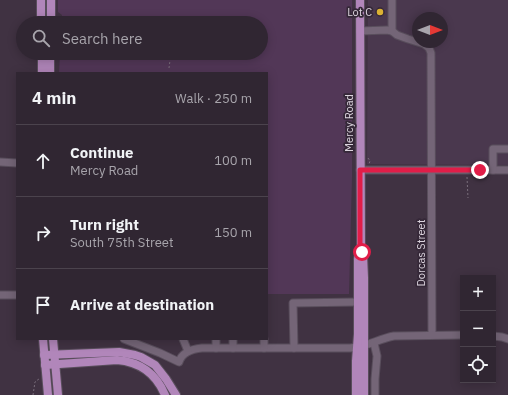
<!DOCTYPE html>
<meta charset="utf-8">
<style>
:root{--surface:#302632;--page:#382e3a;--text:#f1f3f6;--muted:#a8a5ac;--line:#4b434d}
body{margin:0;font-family:"IBM Plex Sans",sans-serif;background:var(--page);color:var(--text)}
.controls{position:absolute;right:12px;bottom:12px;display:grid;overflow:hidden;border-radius:0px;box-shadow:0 2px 10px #0003}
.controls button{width:36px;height:36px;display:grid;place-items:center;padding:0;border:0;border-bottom:1px solid var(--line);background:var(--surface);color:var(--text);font:20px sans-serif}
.compass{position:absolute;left:412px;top:12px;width:36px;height:36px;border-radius:50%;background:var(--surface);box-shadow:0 2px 10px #0003;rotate:90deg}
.stop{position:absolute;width:12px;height:12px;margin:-9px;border:3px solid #e11d48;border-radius:50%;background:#fff}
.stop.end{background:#e11d48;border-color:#fff;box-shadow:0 1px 4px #0008}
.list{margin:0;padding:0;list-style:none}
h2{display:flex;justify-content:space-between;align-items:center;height:52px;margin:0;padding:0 16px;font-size:17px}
h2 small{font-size:13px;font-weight:400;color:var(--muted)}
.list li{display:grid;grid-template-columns:26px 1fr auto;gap:12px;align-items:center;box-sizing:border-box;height:72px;padding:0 16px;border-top:1px solid var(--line)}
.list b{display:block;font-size:15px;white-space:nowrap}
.list p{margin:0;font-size:13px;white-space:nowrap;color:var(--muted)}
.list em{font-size:13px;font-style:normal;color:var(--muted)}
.icon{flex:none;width:22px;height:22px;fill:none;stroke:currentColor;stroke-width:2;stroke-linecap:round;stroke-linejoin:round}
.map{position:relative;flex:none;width:508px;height:395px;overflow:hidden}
.search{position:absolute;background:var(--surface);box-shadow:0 2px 10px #0003;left:16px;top:16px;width:252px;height:44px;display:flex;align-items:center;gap:10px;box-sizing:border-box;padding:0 14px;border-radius:22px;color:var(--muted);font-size:15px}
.panel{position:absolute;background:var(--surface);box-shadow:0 2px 10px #0003;left:16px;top:72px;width:252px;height:268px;border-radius:0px}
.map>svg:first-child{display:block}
</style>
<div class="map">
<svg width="508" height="395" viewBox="0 0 508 395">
<rect width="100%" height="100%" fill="#403242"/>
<path fill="#4a384e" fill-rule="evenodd" d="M 368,0 L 508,0 L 508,165 L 367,164 ZM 418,18 L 442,18 L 442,42 L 418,42 Z"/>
<polygon fill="#523757" points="58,0 352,0 352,177 349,294 267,294 267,73 59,73 60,53 261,53 261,23 61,23 62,15 58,12"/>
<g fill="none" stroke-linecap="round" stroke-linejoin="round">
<g stroke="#594e5c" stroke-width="9">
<g id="minor">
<polyline points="360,31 387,30 392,31 397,35 408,39 424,44 429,48 431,53 432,335"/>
<polyline points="392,31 392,0"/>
<polyline points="0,162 17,163"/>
<polyline points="360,170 508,170"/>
<polyline points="493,170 493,149 508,149"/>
<polyline points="0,295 17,295"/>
<polyline points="493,336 502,337 508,339"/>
<path d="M 124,339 L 160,353 L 179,362 C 182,352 192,349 202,348 L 350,348 C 367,347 378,339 394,336 L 463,335"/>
<polyline points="183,339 188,351"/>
<polyline points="216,339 216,348"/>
<polyline points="374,343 377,356 375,379 375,395"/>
<polyline points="233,348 233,339"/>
<polyline points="264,348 264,339"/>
<polyline points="294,348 293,303 358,302"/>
</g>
</g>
<g stroke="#594e5c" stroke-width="10">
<g id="major">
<polyline points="41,0 41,23"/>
<polyline points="360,0 361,246 363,255 364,278 364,395"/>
<polyline points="51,23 51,0"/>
<polyline points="42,53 42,73"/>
<polyline points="50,73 50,53"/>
<polyline points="43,339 48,395"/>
<polyline points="53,339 58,395"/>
<polyline points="44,355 119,352 135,355 141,357 155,365 166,379 176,395"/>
<path d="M 45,365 L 117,360 C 140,362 156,373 165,395"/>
<polyline points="356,395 356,361 358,334 358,259 360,249"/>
</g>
</g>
<g stroke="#7a6f7c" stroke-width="1" stroke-dasharray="2 2" stroke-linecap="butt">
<polyline points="169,21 170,23"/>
<polyline points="140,57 171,57"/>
<polyline points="169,68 171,53"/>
<polyline points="368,158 370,161 369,164"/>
<polyline points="467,177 468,198"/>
<polyline points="33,395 35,382 36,381 39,379"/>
</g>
<use href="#minor" stroke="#746577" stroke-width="7"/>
<use href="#major" stroke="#b186ba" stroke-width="8"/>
</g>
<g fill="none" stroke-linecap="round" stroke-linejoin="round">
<polyline stroke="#e11d48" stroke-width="5" points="362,252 360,246 360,170 480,170"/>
</g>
<circle fill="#dcb233" stroke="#352838" stroke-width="1.5" cx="380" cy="12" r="4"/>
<g text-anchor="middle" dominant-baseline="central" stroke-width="3.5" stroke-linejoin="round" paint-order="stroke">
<g font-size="11" fill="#dcd4de" stroke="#352838" text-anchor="end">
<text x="372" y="12">Lot C</text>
</g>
<g font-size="11" fill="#dcd4de" stroke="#352838">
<text transform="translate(349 123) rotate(-90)">Mercy Road</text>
<text transform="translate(421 253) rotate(-90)">Dorcas Street</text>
</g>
</g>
</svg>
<div class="controls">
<button>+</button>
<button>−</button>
<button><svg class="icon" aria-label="locate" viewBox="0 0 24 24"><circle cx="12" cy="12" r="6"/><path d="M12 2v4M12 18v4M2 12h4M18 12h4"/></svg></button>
</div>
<svg class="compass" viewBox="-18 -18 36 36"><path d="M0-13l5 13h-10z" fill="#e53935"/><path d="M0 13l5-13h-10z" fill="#a8a5ac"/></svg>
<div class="stop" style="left:362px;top:252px"></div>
<div class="stop end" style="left:480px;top:170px"></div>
<div class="search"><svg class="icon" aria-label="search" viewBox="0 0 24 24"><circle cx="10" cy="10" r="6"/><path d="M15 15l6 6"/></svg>Search here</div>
<section class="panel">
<h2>4 min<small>Walk · 250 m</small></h2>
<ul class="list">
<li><svg class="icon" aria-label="ahead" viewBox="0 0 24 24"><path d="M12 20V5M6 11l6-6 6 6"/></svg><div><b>Continue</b><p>Mercy Road</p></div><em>100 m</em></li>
<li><svg class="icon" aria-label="right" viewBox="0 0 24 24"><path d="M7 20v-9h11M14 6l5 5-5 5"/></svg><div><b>Turn right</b><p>South 75th Street</p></div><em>150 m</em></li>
<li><svg class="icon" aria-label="arrive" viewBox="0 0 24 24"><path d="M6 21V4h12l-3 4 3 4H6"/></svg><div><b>Arrive at destination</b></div></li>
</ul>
</section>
</div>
